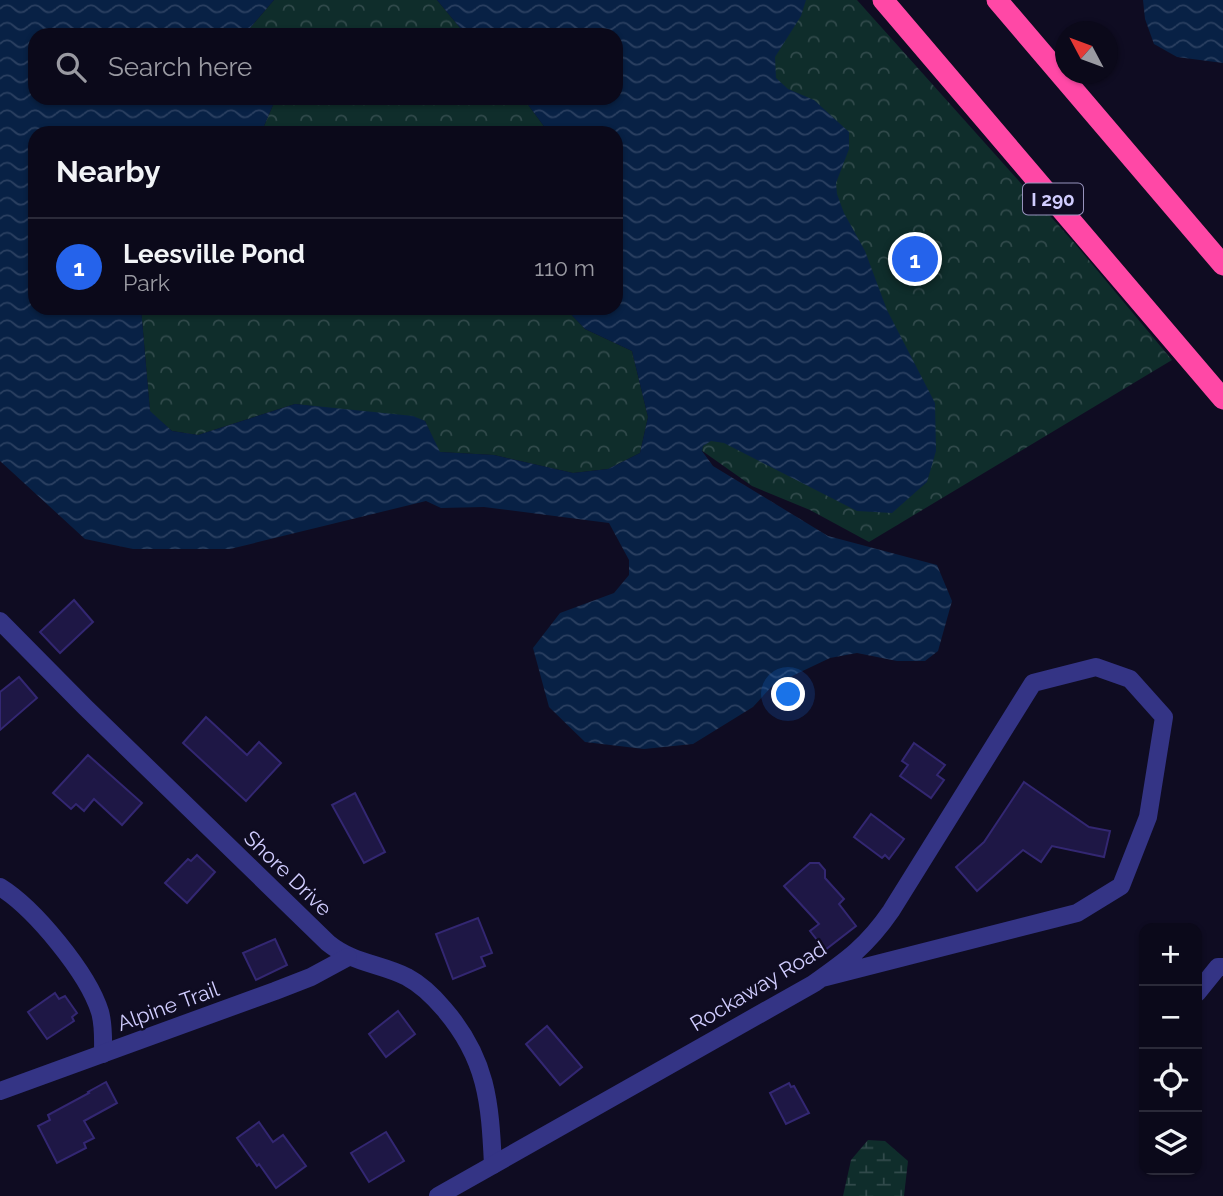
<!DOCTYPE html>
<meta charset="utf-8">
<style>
:root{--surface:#0b091a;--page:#191727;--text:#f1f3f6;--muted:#9a9aa2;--line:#2b2a39;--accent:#2563eb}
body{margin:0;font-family:Raleway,sans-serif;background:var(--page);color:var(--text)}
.controls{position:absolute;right:21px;bottom:21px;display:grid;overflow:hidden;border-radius:14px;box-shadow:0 2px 5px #0004}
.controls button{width:63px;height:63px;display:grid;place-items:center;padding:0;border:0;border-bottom:2px solid var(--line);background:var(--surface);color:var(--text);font:35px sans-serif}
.compass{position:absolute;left:1055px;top:21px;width:63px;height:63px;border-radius:50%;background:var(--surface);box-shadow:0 2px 5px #0004;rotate:311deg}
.you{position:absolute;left:789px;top:695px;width:24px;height:24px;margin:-18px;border:5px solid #fff;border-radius:50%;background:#1a73e8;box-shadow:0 0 0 10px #1a73e833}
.badge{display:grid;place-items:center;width:46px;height:46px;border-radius:50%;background:var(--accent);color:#fff;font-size:23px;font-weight:700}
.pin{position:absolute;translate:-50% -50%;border:4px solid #fff;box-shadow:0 2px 7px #0006}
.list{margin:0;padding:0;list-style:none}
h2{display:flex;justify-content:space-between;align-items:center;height:91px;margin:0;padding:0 28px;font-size:30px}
h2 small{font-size:23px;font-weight:400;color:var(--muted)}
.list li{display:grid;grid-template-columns:46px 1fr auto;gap:21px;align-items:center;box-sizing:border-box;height:98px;padding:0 28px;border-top:2px solid var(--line)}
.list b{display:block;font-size:26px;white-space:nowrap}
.list p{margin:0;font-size:23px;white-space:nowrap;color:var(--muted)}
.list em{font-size:23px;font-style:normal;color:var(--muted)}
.icon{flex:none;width:38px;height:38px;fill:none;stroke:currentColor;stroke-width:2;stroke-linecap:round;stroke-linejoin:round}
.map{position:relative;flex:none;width:1223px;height:1196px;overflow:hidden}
.search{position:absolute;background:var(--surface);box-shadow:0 2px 5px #0004;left:28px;top:28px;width:595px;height:77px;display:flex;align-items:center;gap:18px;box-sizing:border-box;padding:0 24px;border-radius:21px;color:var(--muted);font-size:26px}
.panel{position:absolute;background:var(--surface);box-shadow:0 2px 5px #0004;left:28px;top:126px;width:595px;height:189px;border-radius:21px}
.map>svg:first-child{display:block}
</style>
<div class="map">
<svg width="1223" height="1196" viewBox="0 0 1223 1196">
<defs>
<pattern id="wetland-marsh" width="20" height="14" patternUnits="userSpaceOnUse" patternTransform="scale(1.75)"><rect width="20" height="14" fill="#0f2d2b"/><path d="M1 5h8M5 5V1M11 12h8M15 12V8" fill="none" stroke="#314a4b"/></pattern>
<pattern id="park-crowns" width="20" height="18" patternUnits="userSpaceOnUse" patternTransform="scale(1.75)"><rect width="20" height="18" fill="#0f2d2b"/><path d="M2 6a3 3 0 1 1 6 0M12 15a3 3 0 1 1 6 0" fill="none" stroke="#314a4b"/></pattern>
<pattern id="water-waves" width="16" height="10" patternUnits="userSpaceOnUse" patternTransform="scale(1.75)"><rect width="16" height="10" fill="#082145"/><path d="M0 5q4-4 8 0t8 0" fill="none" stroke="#2b4061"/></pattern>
</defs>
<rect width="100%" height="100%" fill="#0f0c22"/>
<polygon fill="url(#wetland-marsh)" points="868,1140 885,1141 908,1161 904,1196 843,1196 851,1160"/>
<g fill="url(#park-crowns)">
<polygon points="274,0 437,0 461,29 469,35 244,35"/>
<polygon points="745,0 857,0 1077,246 1172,360 869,542 810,510 752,486 684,438"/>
<polygon points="276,98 523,98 549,133 261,133"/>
<polygon points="141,308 565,308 585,329 632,351 648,417 640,453 608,469 573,473 494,455 439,452 425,421 295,404 198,435 172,431 150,412"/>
</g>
<g fill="url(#water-waves)">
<polygon points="0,0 274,0 244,35 35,35 35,98 276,98 261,133 35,133 35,308 141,308 150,411 172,431 198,435 295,404 413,416 425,421 440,452 494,455 573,473 608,469 640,453 648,417 632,351 585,329 565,308 616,308 616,133 549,133 523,98 616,98 616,35 469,35 461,29 437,0 806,0 801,16 775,57 776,78 788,89 814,100 849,132 849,149 836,183 837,194 844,213 865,251 887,310 935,403 936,451 927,482 892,513 857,511 724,443 711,441 703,446 702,451 713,466 828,536 937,565 952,601 938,651 925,661 897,661 857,653 830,658 773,685 753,707 693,744 644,749 585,742 549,707 533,648 560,613 614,593 629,575 629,560 609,523 484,507 441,508 426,501 230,549 133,549 85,539 0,461"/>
<polygon points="1143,0 1223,0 1223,63 1177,57 1154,44 1145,19"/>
</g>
<g fill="#1e1745" stroke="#332772" stroke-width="2">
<polygon points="74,600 93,622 60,653 40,632"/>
<polygon points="19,677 37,698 0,730 0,692"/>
<polygon points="206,717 247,755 259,742 281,763 246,801 183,743"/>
<polygon points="914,743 945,765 937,775 944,780 931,798 900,776 908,765 902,761"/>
<polygon points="88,755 142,803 122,825 94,799 84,811 76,804 71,809 53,793"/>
<polygon points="1024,782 1089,827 1110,831 1104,857 1052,846 1041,862 1023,850 977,891 956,867 984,842"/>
<polygon points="355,793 385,852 364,863 332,805"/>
<polygon points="871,814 904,839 889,859 885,855 882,858 854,837"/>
<polygon points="197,855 215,872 187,903 165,883 188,859 191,861"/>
<polygon points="810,863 819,863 825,870 825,878 844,899 839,904 856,926 825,950 810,931 819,924 784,886"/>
<polygon points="478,918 492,953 481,957 485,966 453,979 436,934"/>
<polygon points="275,939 287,965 256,980 243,953"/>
<polygon points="55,993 59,999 65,996 77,1013 72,1017 74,1021 47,1039 28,1012"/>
<polygon points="398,1011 415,1034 386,1057 369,1034"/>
<polygon points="547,1026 582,1067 560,1085 526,1044"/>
<polygon points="106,1082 117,1103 84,1121 94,1138 84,1143 86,1148 57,1163 38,1126 50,1120 48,1115 89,1093 88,1092"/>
<polygon points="789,1083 791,1087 794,1086 809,1113 786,1124 770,1093"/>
<polygon points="259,1122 273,1142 283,1135 306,1166 276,1188 259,1164 257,1166 237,1138"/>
<polygon points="386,1132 404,1161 369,1182 351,1153"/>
</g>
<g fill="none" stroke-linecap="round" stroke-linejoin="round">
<g stroke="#343485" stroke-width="18">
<path d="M 0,621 L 85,707 L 328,943 C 354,964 379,963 407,977 C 422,985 433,996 444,1009 C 487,1059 490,1102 493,1165"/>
<path d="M 0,887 C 34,908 88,973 100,1012 C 104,1026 103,1040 103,1054"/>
<polyline points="1197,993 1218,967 1223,967"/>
<polyline points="0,1091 275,991 311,977 348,957"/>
<path d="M 438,1196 L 813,984 C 847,960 867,946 891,911 L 1033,683 L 1096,667 L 1130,679 L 1164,717 L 1148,817 L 1121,886 L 1077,913 L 822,978"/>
</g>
<g stroke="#ff48a6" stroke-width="21">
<polyline points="883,0 1223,399"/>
<polyline points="997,0 1223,265"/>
</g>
</g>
<g text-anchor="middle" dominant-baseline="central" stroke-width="5" stroke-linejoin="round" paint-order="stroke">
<rect fill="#0f0c22" stroke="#9793bd" stroke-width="2" x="1023" y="183.5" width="60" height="31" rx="5"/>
<g font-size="19" font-weight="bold" fill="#d1cdff">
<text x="1053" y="199">I 290</text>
</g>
<g font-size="21" fill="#d1cdff" stroke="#0f0c22">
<text transform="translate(288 873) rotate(44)">Shore Drive</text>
<text transform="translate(758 986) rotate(-31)">Rockaway Road</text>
<text transform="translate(168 1006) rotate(-20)">Alpine Trail</text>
</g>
</g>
</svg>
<div class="controls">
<button>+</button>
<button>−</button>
<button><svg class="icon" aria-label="locate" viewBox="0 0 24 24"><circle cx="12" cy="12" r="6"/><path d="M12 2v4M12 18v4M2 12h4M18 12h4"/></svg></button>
<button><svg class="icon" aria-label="layers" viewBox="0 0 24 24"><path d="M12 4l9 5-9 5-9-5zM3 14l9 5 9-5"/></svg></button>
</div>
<svg class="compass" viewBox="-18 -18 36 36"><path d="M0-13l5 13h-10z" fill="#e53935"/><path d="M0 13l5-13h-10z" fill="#9a9aa2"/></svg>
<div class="you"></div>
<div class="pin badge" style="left:915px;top:259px">1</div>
<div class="search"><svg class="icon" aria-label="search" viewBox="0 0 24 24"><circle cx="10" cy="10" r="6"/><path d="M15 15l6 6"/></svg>Search here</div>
<section class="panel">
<h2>Nearby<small></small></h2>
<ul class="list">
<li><span class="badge">1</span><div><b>Leesville Pond</b><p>Park</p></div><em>110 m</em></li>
</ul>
</section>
</div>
